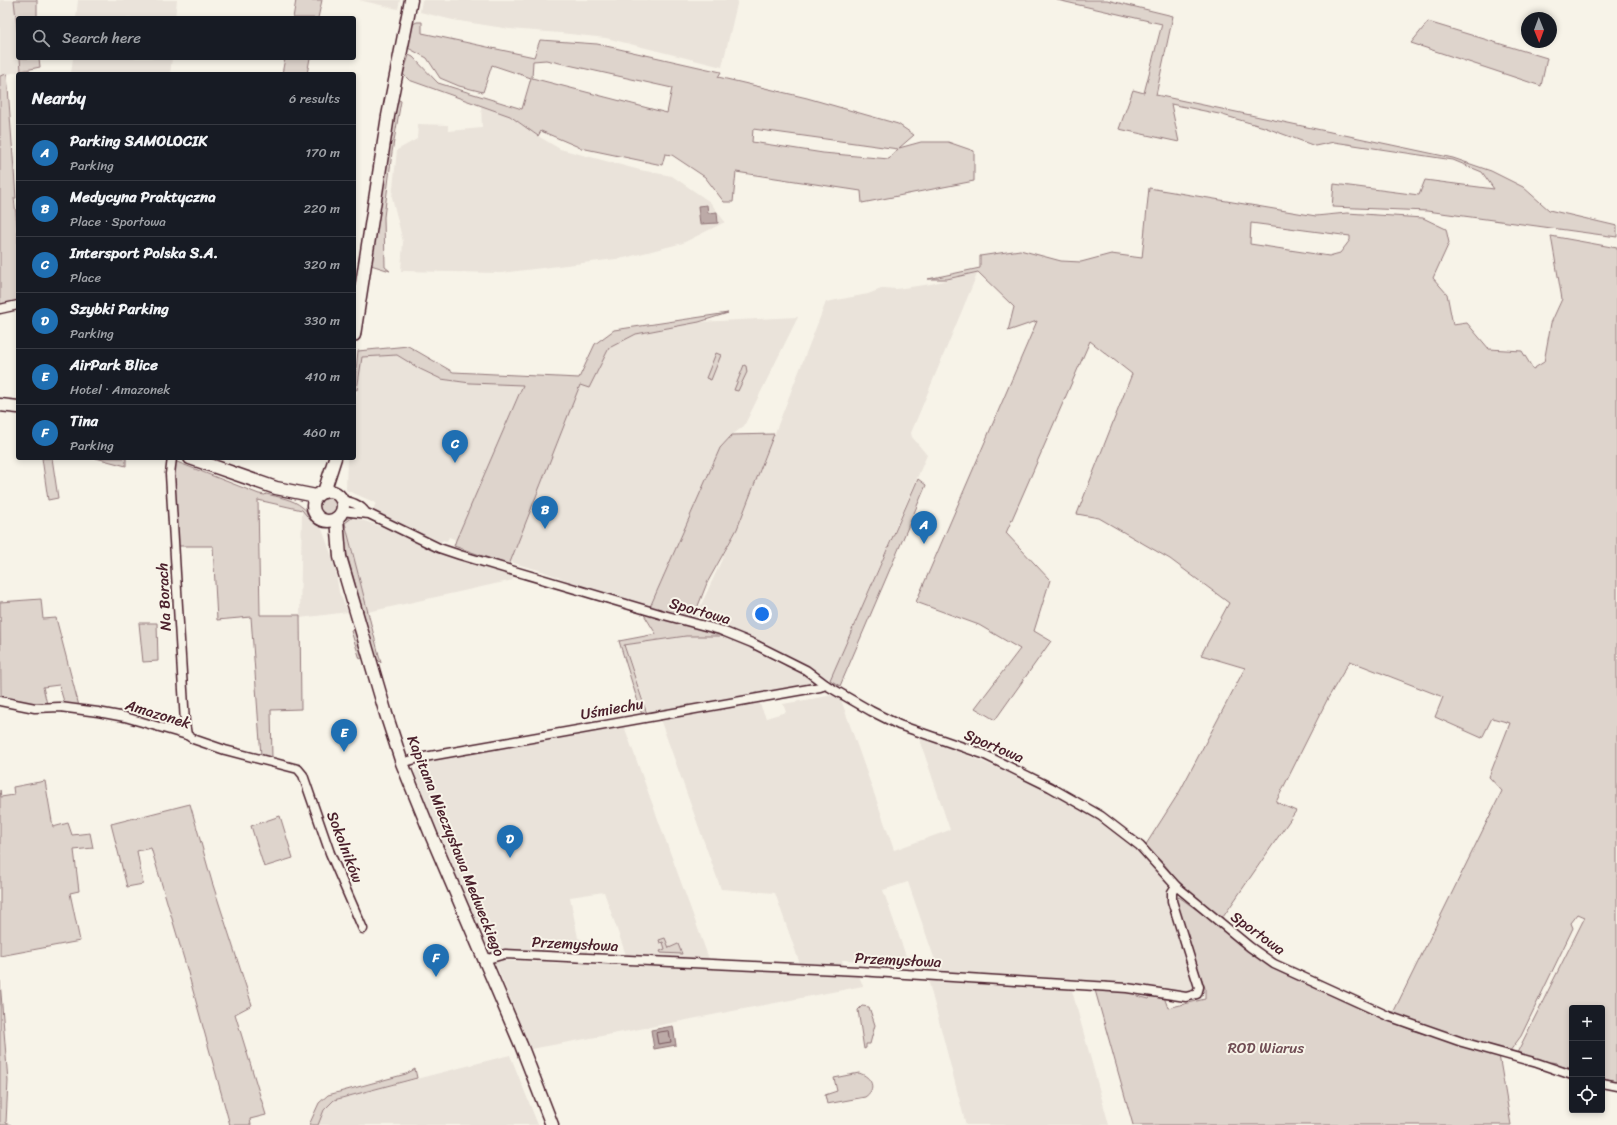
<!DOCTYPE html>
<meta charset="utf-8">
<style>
:root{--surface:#171b24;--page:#242831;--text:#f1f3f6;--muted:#9ea1a6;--line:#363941;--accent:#1f6fb2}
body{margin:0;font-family:Sriracha,sans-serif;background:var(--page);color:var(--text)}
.controls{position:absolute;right:12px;bottom:12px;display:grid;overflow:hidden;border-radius:4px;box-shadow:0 2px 6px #0003}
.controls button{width:36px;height:36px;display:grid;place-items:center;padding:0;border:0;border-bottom:1px solid var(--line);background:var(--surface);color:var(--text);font:20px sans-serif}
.compass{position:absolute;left:1521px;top:12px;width:36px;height:36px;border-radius:50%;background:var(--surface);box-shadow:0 2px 6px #0003;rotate:179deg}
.you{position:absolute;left:762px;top:614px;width:14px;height:14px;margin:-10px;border:3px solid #fff;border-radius:50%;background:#1a73e8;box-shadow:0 0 0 6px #1a73e833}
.badge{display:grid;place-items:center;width:26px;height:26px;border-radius:50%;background:var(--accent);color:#fff;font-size:13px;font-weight:700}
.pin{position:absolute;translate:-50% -33px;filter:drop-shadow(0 1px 2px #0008)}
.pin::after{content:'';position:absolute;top:21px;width:14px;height:12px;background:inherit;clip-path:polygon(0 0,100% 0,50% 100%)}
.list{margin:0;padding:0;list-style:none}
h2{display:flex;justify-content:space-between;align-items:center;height:52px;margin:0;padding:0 16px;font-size:17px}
h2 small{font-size:13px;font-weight:400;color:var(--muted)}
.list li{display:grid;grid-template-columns:26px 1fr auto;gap:12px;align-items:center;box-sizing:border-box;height:56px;padding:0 16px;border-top:1px solid var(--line)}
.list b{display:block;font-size:15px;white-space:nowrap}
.list p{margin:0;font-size:13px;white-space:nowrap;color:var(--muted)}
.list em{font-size:13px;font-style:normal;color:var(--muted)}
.icon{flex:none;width:22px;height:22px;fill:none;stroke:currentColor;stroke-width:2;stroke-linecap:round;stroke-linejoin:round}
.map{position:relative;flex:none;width:1617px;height:1125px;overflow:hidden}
.search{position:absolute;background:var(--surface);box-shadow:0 2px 6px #0003;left:16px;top:16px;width:340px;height:44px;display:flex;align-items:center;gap:10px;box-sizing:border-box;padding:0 14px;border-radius:4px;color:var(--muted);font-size:15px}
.panel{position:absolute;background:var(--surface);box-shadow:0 2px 6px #0003;left:16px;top:72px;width:340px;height:388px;border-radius:4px}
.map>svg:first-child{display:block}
</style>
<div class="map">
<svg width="1617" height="1125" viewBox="0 0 1617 1125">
<rect width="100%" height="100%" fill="#f7f3e8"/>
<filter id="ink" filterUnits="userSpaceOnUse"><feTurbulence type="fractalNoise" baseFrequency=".025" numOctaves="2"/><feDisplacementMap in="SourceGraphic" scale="8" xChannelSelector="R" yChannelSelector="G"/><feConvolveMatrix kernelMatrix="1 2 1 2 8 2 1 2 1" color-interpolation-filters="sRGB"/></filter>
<g filter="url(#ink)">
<g fill="#eae3da">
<polygon points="0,0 14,0 18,37 18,58 20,58 21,71 0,76"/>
<polygon points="78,0 177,0 175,18 76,18"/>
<polygon points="359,0 400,0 398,9"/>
<polygon points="422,0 738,0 722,67 606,38 560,33 510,29 453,20 420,12"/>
<polygon points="73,58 172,58 170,74 118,73 118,74 71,74"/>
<polygon points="481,105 510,116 538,136 560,149 640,170 672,176 710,202 725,222 683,243 624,258 501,273 401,271 403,242 392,197 397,150 417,139 418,124 448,125 448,131 482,128"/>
<polygon points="978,272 911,433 912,437 927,455 830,680 762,641 696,616 746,507 826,302 868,294 884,288 896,289 931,284"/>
<polygon points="798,317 744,426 732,435 720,448 650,607 593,590 539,570 510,562 580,385 589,387 609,348 636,334 699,322"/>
<polygon points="397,355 420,369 441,379 470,383 523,385 456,540 449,537 447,541 443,540 441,542 372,512 376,503 346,490 347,458 354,458 354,411 362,357"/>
<polygon points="302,510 311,521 322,529 335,565 339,592 348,612 300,618"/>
<polygon points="353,517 385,528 428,549 512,574 513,580 368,612 345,523"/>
<polygon points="686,636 729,636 761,652 773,661 784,666 788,664 809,676 811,685 648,713 624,645"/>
<polygon points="839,694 894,850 950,830 918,735 1049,789 1106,822 1140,848 1165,878 1196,981 1195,989 1191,993 1085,981 939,972 908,882 883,890 908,962 842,960 844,967 800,964 775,893 721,889 660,719 758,700 766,718 786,712 783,704"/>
<polygon points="624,726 709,959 627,958 604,892 570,897 578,938 587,942 587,955 487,951 415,779 415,771 421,761"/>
<polygon points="494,960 859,976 863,986 645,1028 531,1049"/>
<polygon points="928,979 1071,987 1109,1125 966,1125"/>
<polygon points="510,1055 538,1125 318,1125 324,1110 334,1100"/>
</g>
<g fill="#ded4cc" stroke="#947a7c" fill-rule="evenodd">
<polygon points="14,0 37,0 37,18 18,18 18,37"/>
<polygon points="296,0 322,0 318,18 293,18"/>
<polygon points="1057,0 1107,0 1173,16 1156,95 1453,158 1491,171 1523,187 1549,210 1617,226 1617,237 1427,211 1332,207 1334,184 1419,195 1425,180 1494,189 1482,172 1453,160 1334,142 1315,146 1264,127 1219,114 1171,104 1179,142 1119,129 1133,90 1144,93 1162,24"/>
<path d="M 417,22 L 422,22 L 422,33 L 534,57 L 540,40 L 597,44 L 721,72 L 718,77 L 807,98 L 898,124 L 914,135 L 899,148 L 921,142 L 948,142 L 974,151 L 974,181 L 862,203 L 861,191 L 736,172 L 733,202 L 724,202 L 705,177 L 672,155 L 665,154 L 662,165 L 581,148 L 541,131 L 538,136 L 510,116 L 409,80 L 403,74 L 409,55 L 413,57 L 438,83 L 522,109 L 531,78 L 492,65 L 483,92 L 459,86 L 440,78 L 427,58 L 408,48 L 413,24 ZM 546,60 L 672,88 L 667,113 L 532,78 L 533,61 ZM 753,129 L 898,149 L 889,159 L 823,153 L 752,142 Z"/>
<polygon points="1428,22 1547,58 1541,86 1411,43"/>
<polygon points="20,58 39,58 40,67 21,71"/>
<polygon points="285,58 310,58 307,74 282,74"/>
<polygon points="7,74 16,198 14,198 18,232 18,302 0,305 0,76"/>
<polygon points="397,99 401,101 392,152 384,217 385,267 390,271 371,265"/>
<path d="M 1149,188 L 1316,216 L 1347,213 L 1423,218 L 1446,229 L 1449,243 L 1433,278 L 1447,294 L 1453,325 L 1467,323 L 1489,349 L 1522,351 L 1533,369 L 1544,362 L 1551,323 L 1562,299 L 1551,236 L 1617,248 L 1617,1081 L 1602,1078 L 1602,1008 L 1572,1008 L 1572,1067 L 1567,1068 L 1556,1065 L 1557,1063 L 1551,1062 L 1549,1063 L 1517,1053 L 1585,917 L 1578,914 L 1571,923 L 1573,928 L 1521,1036 L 1510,1051 L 1486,1047 L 1392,1015 L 1502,791 L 1489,777 L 1510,723 L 1492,718 L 1482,738 L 1435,717 L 1443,697 L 1350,661 L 1328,698 L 1276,802 L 1296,811 L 1221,920 L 1182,887 L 1165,865 L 1145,846 L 1180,791 L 1245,668 L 1201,655 L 1229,603 L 1170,559 L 1099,518 L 1077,514 L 1132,374 L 1090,341 L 1006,533 L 1050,580 L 1034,631 L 1051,641 L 995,720 L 975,708 L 1020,649 L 979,625 L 916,602 L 1037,321 L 1008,331 L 1014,307 L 978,272 L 947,279 L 928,279 L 980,268 L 980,256 L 1020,250 L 1061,261 L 1081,262 L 1111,254 L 1142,258 ZM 1251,223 L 1350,236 L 1350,240 L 1340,253 L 1329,256 L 1250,244 Z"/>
<polygon points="728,313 699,322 636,334 609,348 589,388 580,385 509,565 454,546 456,540 523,385 470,383 441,379 420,369 397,355 362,357 357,390 354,389 358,351 408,346 453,372 579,378 595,344 614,330"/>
<polygon points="716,353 721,355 711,380 706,378"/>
<polygon points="744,365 746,366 747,372 738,391 734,390"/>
<polygon points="774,434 737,529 707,583 694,616 689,617 650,607 720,448 732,435"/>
<polygon points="42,458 52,458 58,498 48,500"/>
<polygon points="96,458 126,458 126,466"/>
<path d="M 177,462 L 259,494 L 265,495 L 266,494 C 278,497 293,499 302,507 C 307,510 309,516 311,521 L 302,510 L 258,500 L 260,615 L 300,615 L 301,709 L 271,710 L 272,759 L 261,756 L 251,617 L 217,620 L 213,546 L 178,546 L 173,467 Z"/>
<polygon points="918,479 926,485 840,686 830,680"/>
<circle cx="327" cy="507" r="11"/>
<polygon points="353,517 345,523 381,663 376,658 344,544 343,521 348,518"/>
<polygon points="41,599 43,619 56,618 79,706 65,705 59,685 43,687 47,704 36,704 1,698 0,602"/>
<polygon points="643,613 729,636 686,636 624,645 647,714 642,715 619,641 656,634"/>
<polygon points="139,623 157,623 158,661 143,662"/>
<polygon points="357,629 364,657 360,659 351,631"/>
<polygon points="45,781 53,827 68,823 72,835 90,833 93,848 74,850 79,891 70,893 80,941 0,956 0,790 1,797 14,795 13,787"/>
<polygon points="190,804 212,882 252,1005 235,1014 266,1115 250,1119 251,1125 230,1125 187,969 151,848 137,851 143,884 127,887 111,824"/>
<polygon points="280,816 293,858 264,867 251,826"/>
<polygon points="1179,897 1283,972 1303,982 1414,1031 1499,1055 1511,1125 1133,1125 1095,990 1137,993 1137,996 1149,999 1152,995 1160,998 1164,997 1168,1008 1205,999 1205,988 1175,905 1175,900"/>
<polygon points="665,938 669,948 678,944 682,954 661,953 660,951 665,949 663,942 660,943 659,940"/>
<polygon points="0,981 8,1081 6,1123 11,1125 0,1125"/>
<polygon points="862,1006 869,1007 875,1025 870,1044 866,1044 866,1048 864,1049 858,1010"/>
<polygon points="415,1069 417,1078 334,1100 324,1110 318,1125 309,1125 319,1103 328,1095 406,1074"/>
<path d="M 859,1073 C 872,1077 877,1089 865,1097 L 827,1104 L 825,1095 L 837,1091 L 834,1078 Z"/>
</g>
<g fill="#bcaaa7" stroke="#8e7275">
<polygon points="707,205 708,213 717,212 718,223 700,224 698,206"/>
<polygon points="673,1026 676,1045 654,1049 651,1030"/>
</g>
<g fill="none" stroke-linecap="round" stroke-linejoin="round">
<polygon stroke="#78575d" stroke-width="1" points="669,1031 671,1042 658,1044 656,1033"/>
<g stroke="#4a1f2b" stroke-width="11">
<g id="street">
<polyline points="0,309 18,305"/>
<polyline points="172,458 170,474 185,723 187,735"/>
<path d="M 341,500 C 351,502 360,504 366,513"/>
<polyline points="341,511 369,514 439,548 460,555 660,614 720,630 752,643 806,670 826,685 871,711 899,725 983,754 1050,787 1101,816 1140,846 1176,886 1250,947 1274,964 1388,1016 1462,1042 1537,1063 1572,1075"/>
<polyline points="0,701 35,708 60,707 98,712 125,717 187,735 193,739 225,750 298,769 303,775 330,853 363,929"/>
<polyline points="402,763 419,758 820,687 826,685"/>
<polyline points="484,960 505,954 858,971 1127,988 1186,997 1197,994 1199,987 1172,901 1172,892 1176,886"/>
<polyline points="1602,1083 1617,1086"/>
</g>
</g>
<g stroke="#4a1f2b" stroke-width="15">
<g id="secondary">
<polyline points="354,335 388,116 411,0"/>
<polyline points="0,405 18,407"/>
<polyline points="190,458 276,488 316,496"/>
<circle cx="328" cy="506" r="15"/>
<polyline points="324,492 335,458"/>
<polyline points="337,518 340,557 386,714 402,763 432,837 521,1045 552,1125"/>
</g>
</g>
<use href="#street" stroke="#f7f3e8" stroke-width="8"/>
<use href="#secondary" stroke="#f7f3e8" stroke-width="12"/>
</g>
</g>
<g text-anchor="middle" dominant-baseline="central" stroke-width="4" stroke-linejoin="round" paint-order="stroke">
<g font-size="15" fill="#4a1f2b" stroke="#f7f3e8">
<text transform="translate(164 597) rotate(-93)">Na Borach</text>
<text transform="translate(700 611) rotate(16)">Sportowa</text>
<text transform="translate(612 709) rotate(-10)">Uśmiechu</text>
<text transform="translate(158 714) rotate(17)">Amazonek</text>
<text transform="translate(994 746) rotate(23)">Sportowa</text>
<text transform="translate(456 846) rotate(68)">Kapitana Mieczysława Medweckiego</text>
<text transform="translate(345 847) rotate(69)">Sokolników</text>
<text transform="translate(1258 933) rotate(36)">Sportowa</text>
<text transform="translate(575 944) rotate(3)">Przemysłowa</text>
<text transform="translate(898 960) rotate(3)">Przemysłowa</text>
</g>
<g font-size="15" fill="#6f4c53" stroke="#f7f3e8">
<text x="1266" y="1048">ROD Wiarus</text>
</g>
</g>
</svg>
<div class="controls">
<button>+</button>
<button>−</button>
<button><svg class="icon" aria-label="locate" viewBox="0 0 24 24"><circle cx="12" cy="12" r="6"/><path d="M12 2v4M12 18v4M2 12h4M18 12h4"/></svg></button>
</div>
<svg class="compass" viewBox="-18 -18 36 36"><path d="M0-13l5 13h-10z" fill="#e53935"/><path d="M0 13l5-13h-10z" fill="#9ea1a6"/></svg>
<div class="you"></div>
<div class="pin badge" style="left:924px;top:544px">A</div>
<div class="pin badge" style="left:545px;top:529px">B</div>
<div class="pin badge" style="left:455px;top:463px">C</div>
<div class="pin badge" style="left:510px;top:858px">D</div>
<div class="pin badge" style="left:344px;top:752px">E</div>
<div class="pin badge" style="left:436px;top:977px">F</div>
<div class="search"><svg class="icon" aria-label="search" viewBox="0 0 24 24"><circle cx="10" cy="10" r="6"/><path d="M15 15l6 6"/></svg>Search here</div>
<section class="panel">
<h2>Nearby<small>6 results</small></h2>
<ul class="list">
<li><span class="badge">A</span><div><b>Parking SAMOLOCIK</b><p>Parking</p></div><em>170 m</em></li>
<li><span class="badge">B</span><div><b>Medycyna Praktyczna</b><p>Place · Sportowa</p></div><em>220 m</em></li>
<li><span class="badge">C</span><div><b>Intersport Polska S.A.</b><p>Place</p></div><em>320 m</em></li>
<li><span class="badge">D</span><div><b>Szybki Parking</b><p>Parking</p></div><em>330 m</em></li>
<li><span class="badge">E</span><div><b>AirPark Blice</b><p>Hotel · Amazonek</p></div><em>410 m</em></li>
<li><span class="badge">F</span><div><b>Tina</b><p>Parking</p></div><em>460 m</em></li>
</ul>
</section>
</div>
